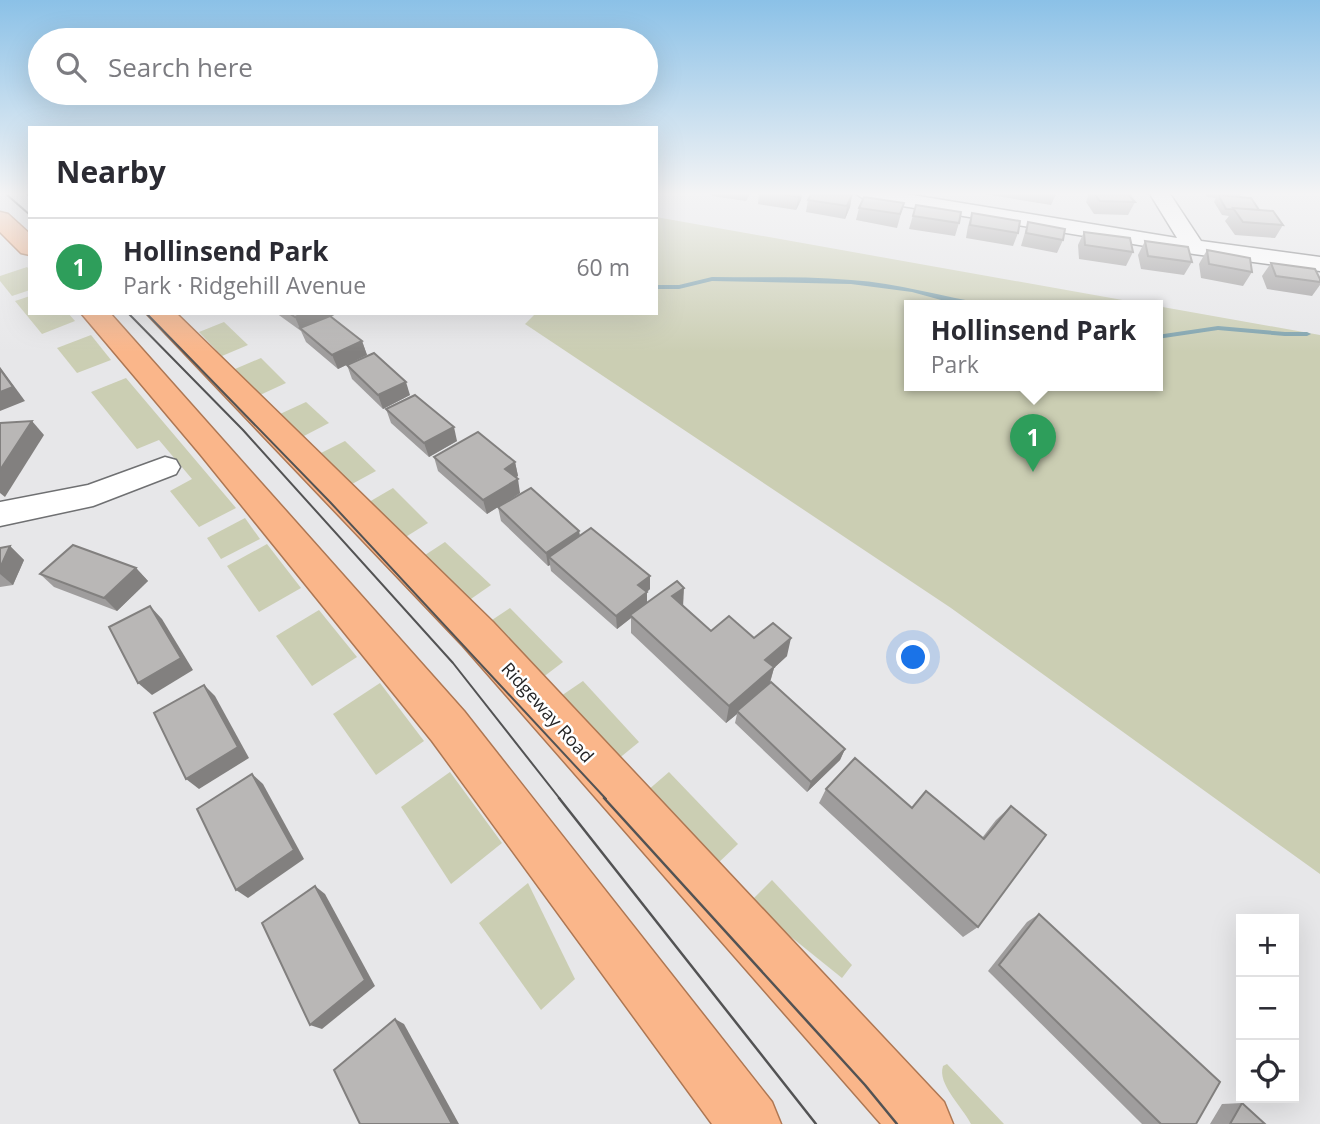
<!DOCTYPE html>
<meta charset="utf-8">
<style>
:root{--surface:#fff;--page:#f2f2f3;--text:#2b2b33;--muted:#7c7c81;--line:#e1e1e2;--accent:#0b8043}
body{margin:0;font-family:"Open Sans",sans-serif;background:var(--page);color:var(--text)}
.controls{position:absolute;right:21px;bottom:21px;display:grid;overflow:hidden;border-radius:0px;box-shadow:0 7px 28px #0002}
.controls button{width:63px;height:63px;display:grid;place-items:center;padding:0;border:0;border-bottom:2px solid var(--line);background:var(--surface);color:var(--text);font:35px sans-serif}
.you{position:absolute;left:914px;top:658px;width:24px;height:24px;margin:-18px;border:5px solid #fff;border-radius:50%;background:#1a73e8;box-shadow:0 0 0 10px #1a73e833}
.badge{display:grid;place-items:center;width:46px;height:46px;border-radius:50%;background:var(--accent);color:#fff;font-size:23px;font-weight:700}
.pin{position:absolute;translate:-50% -58px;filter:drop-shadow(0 2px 4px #0008)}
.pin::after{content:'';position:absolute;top:37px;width:24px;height:21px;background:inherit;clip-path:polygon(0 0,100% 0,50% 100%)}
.popup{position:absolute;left:904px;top:300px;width:259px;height:91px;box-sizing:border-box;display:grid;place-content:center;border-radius:0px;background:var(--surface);filter:drop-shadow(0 2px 5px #0005);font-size:23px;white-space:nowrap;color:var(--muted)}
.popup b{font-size:26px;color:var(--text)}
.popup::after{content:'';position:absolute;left:50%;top:100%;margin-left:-14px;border:14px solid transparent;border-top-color:var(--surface)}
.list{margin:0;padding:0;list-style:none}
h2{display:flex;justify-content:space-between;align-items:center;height:91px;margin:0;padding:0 28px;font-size:30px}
h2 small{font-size:23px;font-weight:400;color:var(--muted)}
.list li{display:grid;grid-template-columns:46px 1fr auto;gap:21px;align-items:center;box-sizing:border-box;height:98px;padding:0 28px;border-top:2px solid var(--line)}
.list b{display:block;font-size:26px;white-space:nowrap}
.list p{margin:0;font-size:23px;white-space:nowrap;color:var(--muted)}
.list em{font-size:23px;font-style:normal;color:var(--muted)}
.icon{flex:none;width:38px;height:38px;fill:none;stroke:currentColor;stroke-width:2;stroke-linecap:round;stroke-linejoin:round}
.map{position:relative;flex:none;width:1320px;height:1124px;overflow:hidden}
.search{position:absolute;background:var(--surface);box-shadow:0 7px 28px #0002;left:28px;top:28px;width:630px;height:77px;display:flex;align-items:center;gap:18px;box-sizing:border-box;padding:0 24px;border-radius:38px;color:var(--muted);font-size:26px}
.panel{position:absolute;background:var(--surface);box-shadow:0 7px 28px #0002;left:28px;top:126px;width:630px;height:189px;border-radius:0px}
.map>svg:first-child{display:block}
</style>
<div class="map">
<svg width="1320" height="1124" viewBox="0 0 1320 1124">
<rect width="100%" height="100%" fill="#e7e7e9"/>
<g fill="#cbceb3">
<polygon points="656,217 1156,306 909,306 909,386 1157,386 1157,306 1320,335 1320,874 951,608 525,324 536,313 656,313"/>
<polygon points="27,267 30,270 30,290 12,296 0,281 0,276"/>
<polygon points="30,296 30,313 68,313 75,321 42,334 15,301"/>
<polygon points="224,322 248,345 222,356 199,332"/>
<polygon points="91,335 111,360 77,373 57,348"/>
<polygon points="261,358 286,383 260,395 235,369"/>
<polygon points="126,378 236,508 199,527 170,491 192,479 159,440 137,449 91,392"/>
<polygon points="306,402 329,423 302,437 280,414"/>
<polygon points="345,441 376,471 352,484 321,453"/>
<polygon points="393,488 428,523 404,538 369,502"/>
<polygon points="245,518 260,539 221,559 207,538"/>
<polygon points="445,542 491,585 468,601 422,557"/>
<polygon points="267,544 301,588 259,612 227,566"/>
<polygon points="510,608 563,662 542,678 489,622"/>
<polygon points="319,610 357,657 312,686 276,636"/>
<polygon points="583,681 639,742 617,760 561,696"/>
<polygon points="380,683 424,741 376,775 333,714"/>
<polygon points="450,772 502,843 451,884 401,807"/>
<polygon points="669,772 738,844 715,866 647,791"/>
<polygon points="772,880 852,965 842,978 749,903"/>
<polygon points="528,883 575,979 541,1010 479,923"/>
<path d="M 947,1064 L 1004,1124 L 971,1124 C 962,1106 937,1084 943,1066 Z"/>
</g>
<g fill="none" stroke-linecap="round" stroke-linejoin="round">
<g fill="#7ca0ab" fill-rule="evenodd">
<path d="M 712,277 C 758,278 805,276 851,280 C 898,283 942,297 988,304 L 992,306 L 970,306 L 952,303 L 912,292 L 851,284 L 712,281 L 679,289 L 656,289 L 656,285 L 679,285 Z"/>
<polygon points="1218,326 1285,332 1307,332 1311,334 1307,336 1285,336 1218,330 1157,339 1157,335"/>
</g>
<g stroke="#6f7072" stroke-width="3">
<g id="minor">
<polygon points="856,194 906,194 1177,238 1150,194 1170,194 1201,241 1320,257 1320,271 1194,254 866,200"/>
<polygon points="165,457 176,460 180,467 176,474 93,506 0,526 0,502 88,485"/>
</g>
</g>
<g stroke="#ae7753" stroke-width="3">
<g id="trunk">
<polygon points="0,212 8,214 30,234 30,255 21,253 0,232"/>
<polygon points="81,313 110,313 464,711 772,1102 781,1124 712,1124 432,741 200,454"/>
<polygon points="146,313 176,313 493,622 944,1102 953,1124 881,1124 463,646"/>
</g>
</g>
<use href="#minor" fill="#fff" fill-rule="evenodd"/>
<use href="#trunk" fill="#fab68a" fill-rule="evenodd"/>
<g stroke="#535354" stroke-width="2">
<polyline points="6,194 30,215"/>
<polyline points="27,194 30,197"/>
<polyline points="128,313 243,430 453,663 560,799"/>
<polyline points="146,313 330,502 606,799"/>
</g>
<g stroke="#535354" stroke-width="2.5">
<polyline points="559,798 816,1124"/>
<polyline points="604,798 865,1085 897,1124"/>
</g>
</g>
<g fill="#9f9d9d">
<polygon points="712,194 750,194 746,201 712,196"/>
<polygon points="759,194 802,194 801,200 796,210 758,204"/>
<polygon points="984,194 1056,194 1051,205"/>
<polygon points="1089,194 1132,194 1131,196 1130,196 1135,202 1128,215 1094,214 1086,202"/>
<polygon points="1205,194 1241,194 1240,197 1283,225 1275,238 1235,235 1225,221 1229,216 1222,215 1214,202 1216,198 1207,197"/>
<polygon points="852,195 850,207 845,219 806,212 808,200"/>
<polygon points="904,203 897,228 856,220 859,208"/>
<polygon points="916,205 959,223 955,236 909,229"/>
<polygon points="972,213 1018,233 1013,246 966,238 968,226"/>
<polygon points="1028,222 1063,240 1057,253 1021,246"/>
<polygon points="1084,232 1133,252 1126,266 1079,259 1078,245"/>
<polygon points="1145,241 1192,262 1184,275 1141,269 1138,255"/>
<polygon points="1207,250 1252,272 1243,286 1201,278 1199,264"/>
<polygon points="1271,263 1320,279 1320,285 1312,296 1267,289 1262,276"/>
<polygon points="276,313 335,313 336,314 331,317 362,341 367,355 338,369 306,342 301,331"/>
<polygon points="347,365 410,395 383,409 352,379"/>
<polygon points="386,409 457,441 429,457 391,423"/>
<polygon points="434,457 515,462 518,476 515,478 520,493 500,506 579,531 580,536 650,576 650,589 647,592 647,603 683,606 711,631 754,638 787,656 774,668 770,683 845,749 840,760 807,792 735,723 737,714 726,723 631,633 631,618 617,629 551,571 550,565 548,566 501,521 498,507 487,514 438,471"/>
<polygon points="10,546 24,560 13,585 0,587 0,548"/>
<polygon points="136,568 148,581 117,611 54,587 40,574"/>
<polygon points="826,789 912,808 982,838 996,820 1011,806 978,927 963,937 819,803"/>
<polygon points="1039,914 1196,1124 1142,1124 988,971 1027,922"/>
<polygon points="1242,1103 1265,1124 1210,1124 1222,1104"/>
</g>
<g fill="#82807f">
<polygon points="799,194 802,194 801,200 796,210"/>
<polygon points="852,195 850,207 845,219 847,206"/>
<polygon points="304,313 335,313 336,314 303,330 300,328 301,331 295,317"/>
<polygon points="362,341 367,355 338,369 332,355"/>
<polygon points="0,367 25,401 0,411"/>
<polygon points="406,382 410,395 383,409 378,395"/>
<polygon points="32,421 44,435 5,497 0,493 0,470"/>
<polygon points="454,427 457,441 429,457 424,443"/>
<polygon points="515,462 518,476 508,482 505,469"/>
<polygon points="518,479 520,493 487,514 483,500"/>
<polygon points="579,531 581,545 549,557 550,565 548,566 546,553"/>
<polygon points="10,546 24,560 13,585 0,574 0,568"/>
<polygon points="136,568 148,581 117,611 104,598"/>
<polygon points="650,576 650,589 639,598 638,585"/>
<polygon points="684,588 683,607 672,596"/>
<polygon points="647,592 647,605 630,615 631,618 617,629 616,616"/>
<polygon points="150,606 162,619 193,670 152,695 138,683"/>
<polygon points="791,638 787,656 774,668 769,685 737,711 737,714 726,723 729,706 765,660"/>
<polygon points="204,685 215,696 249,758 199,789 186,779"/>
<polygon points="845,749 840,760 807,792 811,782"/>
<polygon points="252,774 263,784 304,859 248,898 236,890"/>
<polygon points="315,886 325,894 375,986 322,1029 310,1025"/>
<polygon points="395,1019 404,1024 459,1124 452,1124"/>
</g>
<g fill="#b9b7b6" stroke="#82807f" stroke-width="2">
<polygon points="778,194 799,194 798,197"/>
<polygon points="811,194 851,194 852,195 847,206 808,200"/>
<polygon points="1095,194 1128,194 1135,202 1100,201"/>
<polygon points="1218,195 1251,198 1259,210 1226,209"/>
<polygon points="864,197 904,203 900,214 859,208"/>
<polygon points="916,205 961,212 959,223 913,216"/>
<polygon points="1233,208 1273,211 1283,225 1243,222"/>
<polygon points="972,213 1020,221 1018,233 970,225"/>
<polygon points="1028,222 1065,229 1063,240 1026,233"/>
<polygon points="1084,232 1130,238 1133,252 1085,245"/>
<polygon points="1145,241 1188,247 1192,262 1148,256"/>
<polygon points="1207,250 1250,258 1252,272 1209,264"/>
<polygon points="1271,263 1315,269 1320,279 1320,282 1276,276"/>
<polygon points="289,313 304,313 295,317"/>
<polygon points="330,316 362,341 332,355 300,328"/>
<polygon points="374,353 406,382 378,395 347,365"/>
<polygon points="0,369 13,387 0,392"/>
<polygon points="415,395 454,427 424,443 386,409"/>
<polygon points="32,421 0,470 0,423"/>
<polygon points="478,432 515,462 505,469 518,479 483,500 434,457"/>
<polygon points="531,488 579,531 546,553 498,507"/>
<polygon points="591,528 650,576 638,585 647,592 616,616 549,557"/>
<polygon points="73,545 136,568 104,598 40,574"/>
<polygon points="10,546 0,568 0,548"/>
<polygon points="677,581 684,588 672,596 711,631 729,616 754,638 773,623 791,638 765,660 774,667 729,706 630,615"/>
<polygon points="150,606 181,658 138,683 109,627"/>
<polygon points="771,682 845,749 811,782 737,711"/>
<polygon points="204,685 238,747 186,779 154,713"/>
<polygon points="855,758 912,808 926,791 984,839 1011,806 1046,835 978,927 826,789"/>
<polygon points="252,774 294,850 236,890 197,809"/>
<polygon points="315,886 365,980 310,1025 262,923"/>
<polygon points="1039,914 1220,1082 1196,1124 1161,1124 999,965"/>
<polygon points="395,1019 452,1124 360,1124 334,1070"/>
<polygon points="1242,1103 1265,1124 1230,1124"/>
</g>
<linearGradient id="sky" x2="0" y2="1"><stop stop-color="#8bc1e7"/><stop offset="0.55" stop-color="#f4f4f5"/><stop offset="1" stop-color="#f4f4f5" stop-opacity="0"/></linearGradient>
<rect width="1320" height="352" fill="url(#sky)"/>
<g text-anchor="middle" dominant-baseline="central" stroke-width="5" stroke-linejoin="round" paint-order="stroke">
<g font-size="18" fill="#242425" stroke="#fff">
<text transform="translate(548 712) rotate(48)">Ridgeway Road</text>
</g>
</g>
</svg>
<div class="controls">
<button>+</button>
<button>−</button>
<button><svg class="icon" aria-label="locate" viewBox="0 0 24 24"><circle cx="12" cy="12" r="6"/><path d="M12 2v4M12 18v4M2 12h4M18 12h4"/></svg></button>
</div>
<div class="you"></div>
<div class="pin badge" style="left:1033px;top:472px;background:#2e9e5b">1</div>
<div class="popup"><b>Hollinsend Park</b>Park</div>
<div class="search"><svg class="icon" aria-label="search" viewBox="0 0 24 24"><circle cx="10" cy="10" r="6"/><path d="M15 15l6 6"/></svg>Search here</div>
<section class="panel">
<h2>Nearby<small></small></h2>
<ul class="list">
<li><span class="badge" style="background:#2e9e5b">1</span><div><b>Hollinsend Park</b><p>Park · Ridgehill Avenue</p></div><em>60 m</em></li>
</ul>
</section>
</div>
